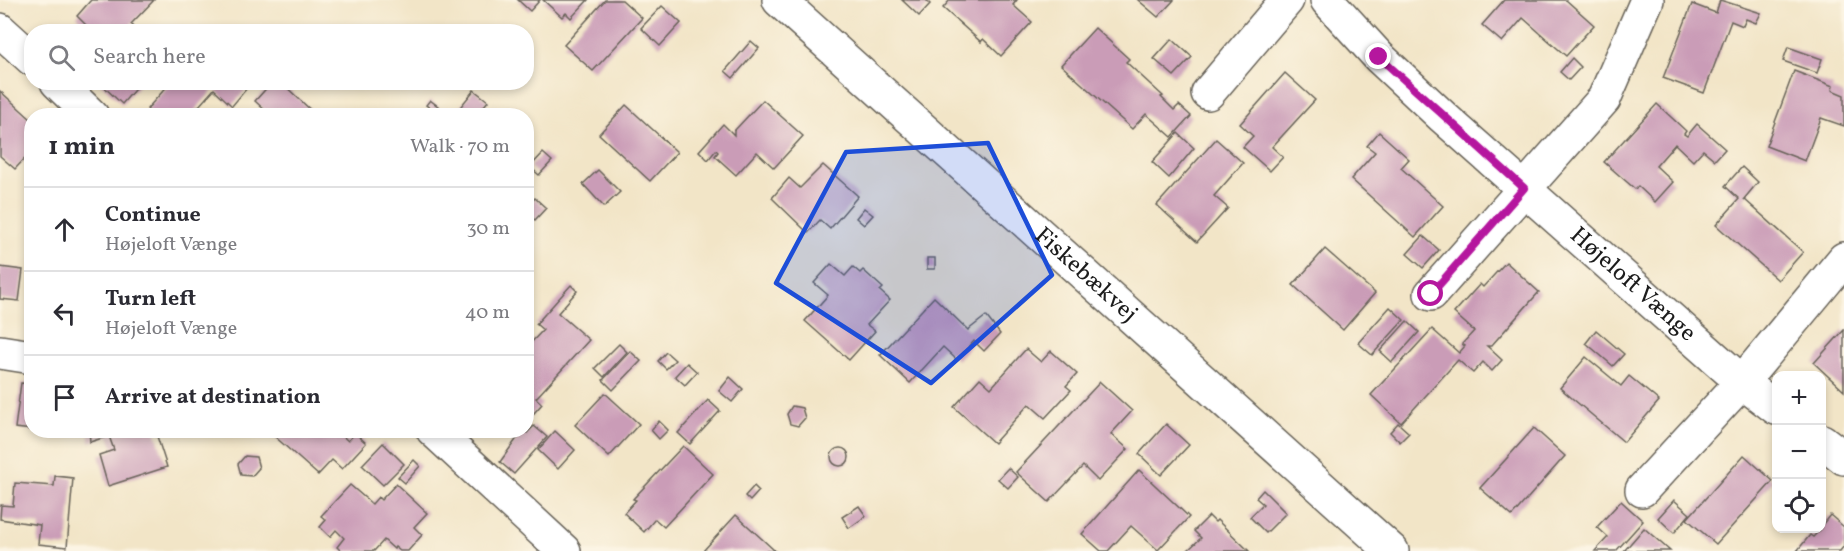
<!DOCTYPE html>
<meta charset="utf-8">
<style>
:root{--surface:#fff;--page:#f7f7f7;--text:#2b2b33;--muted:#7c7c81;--line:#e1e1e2}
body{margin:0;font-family:Vollkorn,serif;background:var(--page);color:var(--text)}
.controls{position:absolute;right:18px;bottom:18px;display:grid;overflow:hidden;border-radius:12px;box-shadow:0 3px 9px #0003}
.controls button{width:54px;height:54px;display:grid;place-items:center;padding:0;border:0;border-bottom:2px solid var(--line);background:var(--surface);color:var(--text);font:30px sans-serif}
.stop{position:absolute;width:18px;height:18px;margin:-14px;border:4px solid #b5179e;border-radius:50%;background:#fff}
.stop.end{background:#b5179e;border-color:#fff;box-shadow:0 2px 6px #0008}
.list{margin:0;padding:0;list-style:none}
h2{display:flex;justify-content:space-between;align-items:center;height:78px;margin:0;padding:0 24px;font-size:26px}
h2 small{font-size:20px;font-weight:400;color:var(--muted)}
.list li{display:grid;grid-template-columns:39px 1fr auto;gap:18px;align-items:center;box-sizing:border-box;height:84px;padding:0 24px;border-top:2px solid var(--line)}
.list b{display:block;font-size:22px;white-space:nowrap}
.list p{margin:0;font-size:20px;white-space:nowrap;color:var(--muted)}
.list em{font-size:20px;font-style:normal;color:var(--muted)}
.icon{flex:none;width:33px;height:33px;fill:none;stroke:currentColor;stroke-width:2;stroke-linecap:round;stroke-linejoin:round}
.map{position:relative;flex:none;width:1844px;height:551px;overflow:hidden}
.search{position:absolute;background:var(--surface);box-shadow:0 3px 9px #0003;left:24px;top:24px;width:510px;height:66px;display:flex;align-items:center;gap:15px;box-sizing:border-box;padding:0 21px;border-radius:24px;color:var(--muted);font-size:22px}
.panel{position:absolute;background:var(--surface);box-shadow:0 3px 9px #0003;left:24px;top:108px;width:510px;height:330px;border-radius:24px}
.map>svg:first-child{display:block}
</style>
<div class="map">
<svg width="1844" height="551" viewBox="0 0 1844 551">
<rect width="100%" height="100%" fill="#fcf5e5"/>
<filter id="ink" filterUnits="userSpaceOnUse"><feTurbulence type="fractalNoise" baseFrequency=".0167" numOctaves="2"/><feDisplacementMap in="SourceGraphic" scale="12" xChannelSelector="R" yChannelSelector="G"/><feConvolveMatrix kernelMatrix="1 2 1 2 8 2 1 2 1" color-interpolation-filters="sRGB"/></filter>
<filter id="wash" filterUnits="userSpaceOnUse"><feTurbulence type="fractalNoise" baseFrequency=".008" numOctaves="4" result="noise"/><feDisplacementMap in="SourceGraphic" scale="24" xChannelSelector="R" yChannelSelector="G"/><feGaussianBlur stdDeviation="1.35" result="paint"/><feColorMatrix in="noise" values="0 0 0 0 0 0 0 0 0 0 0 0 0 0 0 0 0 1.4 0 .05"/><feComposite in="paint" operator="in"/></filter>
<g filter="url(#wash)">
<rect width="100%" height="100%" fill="#f2e5c7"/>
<g id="blocks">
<g fill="#ca9cb7">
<polygon points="91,0 154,0 131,24 135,28 132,32 93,32 77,16"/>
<polygon points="518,0 540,0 530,11"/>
<polygon points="543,0 588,0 571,18 566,13 562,17"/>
<polygon points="605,0 622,0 642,18 593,71 564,45"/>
<polygon points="902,0 926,0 930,4 919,16"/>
<polygon points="950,0 1017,0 1013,5 1032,22 1001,56 983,39 981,42 943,8"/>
<polygon points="1138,0 1174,0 1158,17"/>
<polygon points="1504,0 1566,0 1594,25 1566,56 1523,18 1502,42 1482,25"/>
<polygon points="1720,0 1761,13 1756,23 1746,19 1743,26 1731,21 1704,93 1663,78 1692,4 1716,13"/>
<polygon points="662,6 681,23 660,46 641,28"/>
<polygon points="1095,28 1129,59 1126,62 1163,96 1161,97 1174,110 1179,105 1191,116 1172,137 1146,114 1132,129 1061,65"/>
<polygon points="1172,39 1192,57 1174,76 1154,59"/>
<polygon points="751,41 759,48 733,78 725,71"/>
<polygon points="1788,47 1822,59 1817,73 1783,61"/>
<polygon points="1572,58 1581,67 1569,80 1560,72"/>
<polygon points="1794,71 1833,86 1832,90 1844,95 1844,126 1821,118 1805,161 1766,146"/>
<polygon points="1285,73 1315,100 1272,147 1283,157 1270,171 1243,147 1253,136 1240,124"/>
<polygon points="99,82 141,82 122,104"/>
<polygon points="171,82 252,82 232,106 214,89 190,116 153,116 147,109"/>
<polygon points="272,82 281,82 317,116 267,116 269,114 255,101"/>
<polygon points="474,90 488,101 476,116 453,116"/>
<polygon points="0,91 32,120 32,151 15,169 0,156"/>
<polygon points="430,100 439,107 435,112 426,105"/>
<polygon points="763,100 803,136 774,168 757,152 736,175 715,156 718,152 716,150 708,160 699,151 723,124 734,135 734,131"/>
<polygon points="1657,104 1686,131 1684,134 1687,136 1697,124 1725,149 1715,160 1703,150 1693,161 1675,144 1656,166 1673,182 1655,202 1638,186 1635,189 1604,162"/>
<polygon points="626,105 677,152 650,181 599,134"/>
<polygon points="1379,132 1409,159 1401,168 1443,206 1415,237 1351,179 1375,152 1367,146"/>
<polygon points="1178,133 1194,148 1169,178 1152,162"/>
<polygon points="1216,139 1243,163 1214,196 1228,208 1197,242 1157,205"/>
<polygon points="543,153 552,161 539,175 530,167"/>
<polygon points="823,165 858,196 830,229 820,220 808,233 772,198 789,178 800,188"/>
<polygon points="1742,167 1758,182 1744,199 1803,252 1778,280 1716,225 1739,199 1725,186"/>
<polygon points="598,170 620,192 604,207 583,184"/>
<polygon points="535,198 546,208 535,220 526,213 526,207"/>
<polygon points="864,208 873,215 864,225 856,218"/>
<polygon points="1423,236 1439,250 1423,268 1407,254"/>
<polygon points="1325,249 1375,293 1343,330 1293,285"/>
<rect x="927" y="258" width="8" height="11"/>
<polygon points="1506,262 1539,292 1491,346 1487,346 1502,360 1492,371 1483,362 1473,373 1458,360 1401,423 1371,395 1432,329 1459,353 1465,346 1462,344 1474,331 1454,313 1480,284 1483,287"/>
<polygon points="831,264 845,276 853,267 860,273 863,270 883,288 880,291 890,300 867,325 875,331 849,360 805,321 828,295 814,283"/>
<polygon points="0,267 23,270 19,301 0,299"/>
<polygon points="571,285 577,291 558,313 589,340 536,398 542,404 526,422 526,348 543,330 536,324"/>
<polygon points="934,297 968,330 986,316 1000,334 984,351 974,341 957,360 943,347 910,383 880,355"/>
<polygon points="1390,307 1404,320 1372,355 1358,343"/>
<polygon points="1407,321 1419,332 1392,362 1380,351"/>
<polygon points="1596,330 1624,354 1613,366 1586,343"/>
<polygon points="1844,330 1844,391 1814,363"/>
<polygon points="619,344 627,352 604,377 595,368"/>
<polygon points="1026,349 1041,362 1051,351 1077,374 1066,386 1071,390 1045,418 1029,404 994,443 954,407 980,378 991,388"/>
<polygon points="630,351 641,361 613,390 603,380"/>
<polygon points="666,352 675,360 666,369 658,361"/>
<polygon points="1586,357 1621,386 1629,376 1659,401 1624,442 1560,388"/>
<polygon points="687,363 697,372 685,385 675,376"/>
<polygon points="730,377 743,389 732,402 719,391"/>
<polygon points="1100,382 1132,411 1111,434 1128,449 1098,481 1083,466 1049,502 1016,472"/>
<polygon points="21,383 32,384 32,430 15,428"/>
<polygon points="605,393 639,424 609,457 575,425"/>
<polygon points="708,400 720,411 690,444 678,433"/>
<polygon points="792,406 802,408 805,418 798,426 790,424 787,414"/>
<polygon points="659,421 668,430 659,439 651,430"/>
<polygon points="1398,423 1409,433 1400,442 1390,432"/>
<polygon points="1166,424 1189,445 1161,475 1139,454"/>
<polygon points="534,426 547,437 514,474 500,462 523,430 527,433"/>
<polygon points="1534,428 1565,456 1512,516 1480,488"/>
<polygon points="89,430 155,430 167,467 108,486 99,455 114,450 109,436 90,442"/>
<polygon points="277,430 336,430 348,441 355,433 366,443 342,469 332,460 318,475 273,435"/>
<polygon points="555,431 575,450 558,469 538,450"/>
<polygon points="383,443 404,464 383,485 362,465"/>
<polygon points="683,446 713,474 664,527 655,519 644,532 624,513 636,500 633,499"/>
<circle cx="840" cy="457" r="9"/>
<polygon points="1744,455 1773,481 1716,544 1687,519"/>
<polygon points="245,456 256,457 259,468 252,476 241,475 238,464"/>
<polygon points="414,460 420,466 405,483 398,477"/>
<polygon points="1008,468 1018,477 1008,488 998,479"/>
<polygon points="1139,470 1189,517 1158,550 1131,526 1108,551 1101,551 1082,534"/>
<polygon points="55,476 73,478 67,547 38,544 40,525 0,519 1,505 13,506 15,483 54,486"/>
<polygon points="396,484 427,513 414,527 422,535 408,551 400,551 395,547 394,549 384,540 374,551 341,551 337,547 344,538 336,530 330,537 320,527 326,520 321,516 350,485 372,504 378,497 381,500"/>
<polygon points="754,486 759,491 750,501 745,496"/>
<polygon points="1263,490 1286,513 1266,533 1250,517 1263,504 1256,498"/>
<polygon points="1674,500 1690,514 1674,533 1658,518"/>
<polygon points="1621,501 1643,521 1616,551 1595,551 1608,537 1597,527"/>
<polygon points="859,506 866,516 849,528 842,517"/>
<polygon points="736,515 775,551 703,551"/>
<polygon points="1830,515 1844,527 1844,546 1840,551 1797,551 1810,535 1813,537 1822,528 1822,525"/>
<polygon points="1209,516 1215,522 1217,520 1249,551 1187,551 1201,538 1194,531"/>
<polygon points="1644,528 1670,551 1624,551"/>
</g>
</g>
</g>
<g filter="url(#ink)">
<use href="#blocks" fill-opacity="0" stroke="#676258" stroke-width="1.5"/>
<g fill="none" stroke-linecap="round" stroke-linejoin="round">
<g stroke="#676258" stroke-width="36">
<g id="minor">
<path id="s1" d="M 779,0 L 1392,551"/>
<path id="s2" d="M 1327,0 L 1379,57 L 1443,117 L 1742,382 L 1776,408"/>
<polyline points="0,30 32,59"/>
<polyline points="57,82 92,116"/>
<polyline points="1208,93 1287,0"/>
<polyline points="1431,294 1604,99 1647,0"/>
<polyline points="0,352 32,357"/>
<polyline points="433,430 564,551"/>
<polyline points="1822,441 1844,458"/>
<polyline points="1642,490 1742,382 1844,259"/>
</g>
</g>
<use href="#minor" stroke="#fff" stroke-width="33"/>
</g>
</g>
<g fill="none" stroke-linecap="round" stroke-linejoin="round" filter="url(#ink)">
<polyline stroke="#b5179e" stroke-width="8" points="1379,57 1524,188 1431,294"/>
</g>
<path fill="#1d4ed8" fill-opacity="0.2" stroke="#1d4ed8" stroke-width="4.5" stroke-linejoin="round" d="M 988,143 L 1052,275 L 931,383 L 776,283 L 846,152 Z"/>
<g text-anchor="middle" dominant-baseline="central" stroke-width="6" stroke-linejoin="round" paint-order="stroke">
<g font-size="24" fill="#1c1c1c" stroke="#fcf5e5">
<text stroke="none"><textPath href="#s1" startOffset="412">Fiskebækvej</textPath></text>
<text stroke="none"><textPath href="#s2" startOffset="418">Højeloft Vænge</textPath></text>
</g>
</g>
</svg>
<div class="controls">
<button>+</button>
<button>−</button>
<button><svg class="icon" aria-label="locate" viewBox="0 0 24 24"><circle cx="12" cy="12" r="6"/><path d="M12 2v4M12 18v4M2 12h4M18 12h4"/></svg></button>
</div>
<div class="stop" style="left:1431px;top:294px"></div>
<div class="stop end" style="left:1379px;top:57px"></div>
<div class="search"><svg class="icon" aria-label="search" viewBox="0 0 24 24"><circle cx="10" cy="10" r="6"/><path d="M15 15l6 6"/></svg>Search here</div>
<section class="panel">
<h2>1 min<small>Walk · 70 m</small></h2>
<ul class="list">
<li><svg class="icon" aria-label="ahead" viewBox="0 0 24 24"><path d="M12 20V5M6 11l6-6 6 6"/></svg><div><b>Continue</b><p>Højeloft Vænge</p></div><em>30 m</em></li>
<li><svg class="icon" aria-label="left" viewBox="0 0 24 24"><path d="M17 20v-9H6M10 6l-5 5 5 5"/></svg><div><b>Turn left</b><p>Højeloft Vænge</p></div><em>40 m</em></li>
<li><svg class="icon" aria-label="arrive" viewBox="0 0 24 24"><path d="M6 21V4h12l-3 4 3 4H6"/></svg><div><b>Arrive at destination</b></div></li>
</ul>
</section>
</div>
